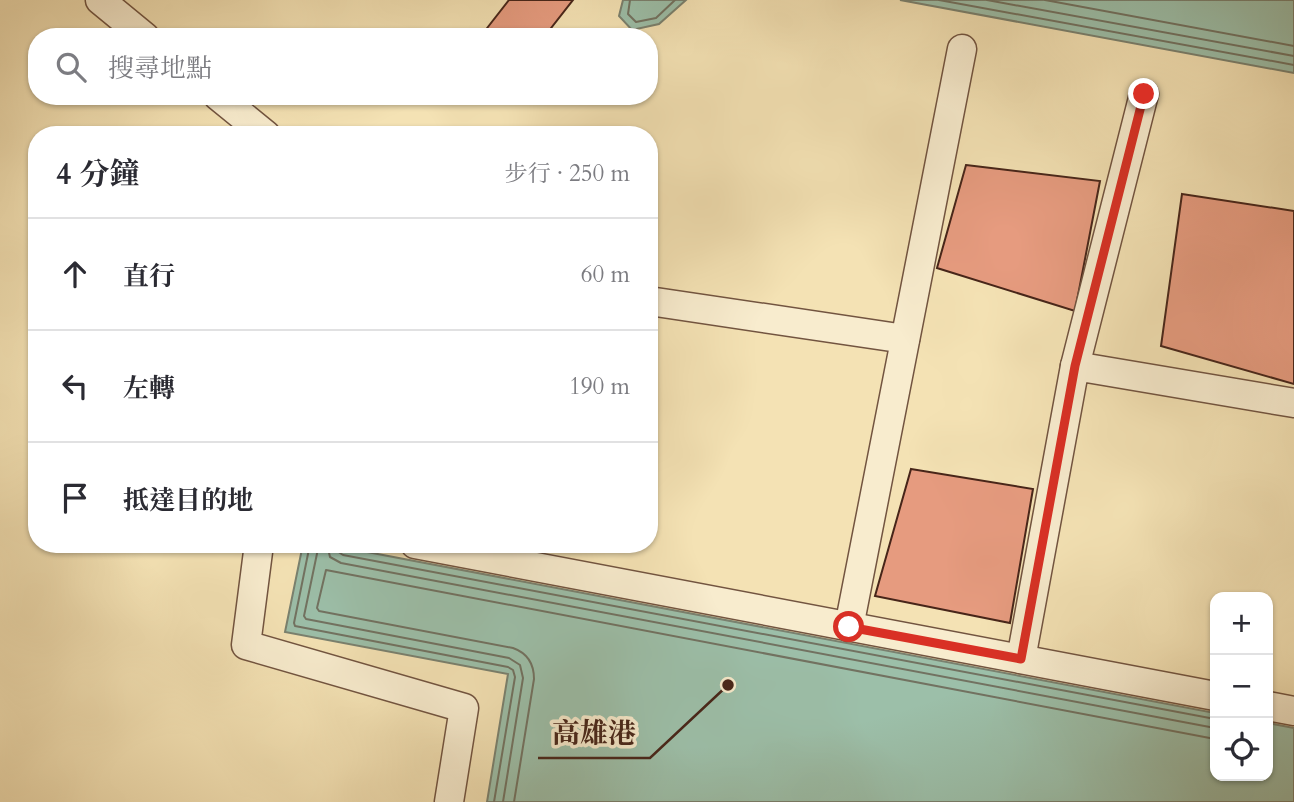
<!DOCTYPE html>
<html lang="zh-TW">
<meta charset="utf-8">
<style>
:root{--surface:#fff;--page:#f2f2f3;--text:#2b2b33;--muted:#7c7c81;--line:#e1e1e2}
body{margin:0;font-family:Cardo,"Noto Serif TC",serif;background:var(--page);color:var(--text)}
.controls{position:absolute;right:21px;bottom:21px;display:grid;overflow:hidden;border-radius:14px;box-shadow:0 2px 5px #0004}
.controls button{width:63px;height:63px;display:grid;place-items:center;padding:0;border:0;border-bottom:2px solid var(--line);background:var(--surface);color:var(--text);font:35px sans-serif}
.stop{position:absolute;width:21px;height:21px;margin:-16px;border:5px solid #d93025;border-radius:50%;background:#fff}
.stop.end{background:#d93025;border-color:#fff;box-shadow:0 2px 7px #0008}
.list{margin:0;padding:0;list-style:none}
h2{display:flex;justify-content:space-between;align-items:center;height:91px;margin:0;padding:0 28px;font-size:30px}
h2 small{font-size:23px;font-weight:400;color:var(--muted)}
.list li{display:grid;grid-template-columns:46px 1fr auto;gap:21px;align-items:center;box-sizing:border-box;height:112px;padding:0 28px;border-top:2px solid var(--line)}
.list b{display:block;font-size:26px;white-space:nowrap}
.list em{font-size:23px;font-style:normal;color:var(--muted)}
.icon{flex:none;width:38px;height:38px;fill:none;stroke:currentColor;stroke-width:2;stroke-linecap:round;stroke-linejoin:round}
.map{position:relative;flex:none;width:1294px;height:802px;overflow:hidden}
.search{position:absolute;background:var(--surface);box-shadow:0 2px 5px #0004;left:28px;top:28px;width:630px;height:77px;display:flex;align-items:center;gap:18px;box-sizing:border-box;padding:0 24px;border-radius:28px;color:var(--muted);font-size:26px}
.panel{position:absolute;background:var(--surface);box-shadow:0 2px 5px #0004;left:28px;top:126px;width:630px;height:427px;border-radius:28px}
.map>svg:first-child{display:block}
</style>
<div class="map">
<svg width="1294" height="802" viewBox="0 0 1294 802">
<rect width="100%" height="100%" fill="#f4e2b4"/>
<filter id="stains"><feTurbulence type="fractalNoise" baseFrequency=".00286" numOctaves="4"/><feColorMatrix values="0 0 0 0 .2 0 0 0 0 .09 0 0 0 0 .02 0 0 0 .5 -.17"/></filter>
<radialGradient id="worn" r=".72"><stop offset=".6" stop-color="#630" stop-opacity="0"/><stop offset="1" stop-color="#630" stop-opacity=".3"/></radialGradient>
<g fill="#9cbfa9" stroke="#7a816f" stroke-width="2">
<polygon points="623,0 686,0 659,24 632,30 619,16"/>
<polygon points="900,0 1294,0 1294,73"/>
<polygon points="303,544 325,544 1215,713 1215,776 1268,776 1268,723 1294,728 1294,802 487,802 508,674 285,632"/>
</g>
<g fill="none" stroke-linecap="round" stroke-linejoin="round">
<g stroke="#727261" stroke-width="2">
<polyline points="630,0 628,14 636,22 656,18 675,0"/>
<polyline points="939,0 1294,65"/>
<polyline points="987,0 1294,56"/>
<polyline points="1045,0 1294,46"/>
<polyline points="310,544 294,623 295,626 508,667 513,670 515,677 494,802"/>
<polyline points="319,544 304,616 306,619 509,658 520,665 523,678 503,802"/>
<polyline points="327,544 330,557 341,563 1215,728"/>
<polyline points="336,544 337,551 343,555 1215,719"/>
<path d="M 514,802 L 534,679 C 534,663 527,653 513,648 L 319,611 L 317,608 L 326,570 L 1215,739"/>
</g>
</g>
<g fill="#e69b7f" stroke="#472519" stroke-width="2">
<polygon points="509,0 573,0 544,37 490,37 484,32"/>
<polygon points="966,165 1100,181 1075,311 937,268"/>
<polygon points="1182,194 1294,211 1294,384 1161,346"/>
<polygon points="911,469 1033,489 1010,623 875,596"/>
</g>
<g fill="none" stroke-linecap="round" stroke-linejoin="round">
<g stroke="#725440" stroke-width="31">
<g id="minor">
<polyline points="100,0 145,37"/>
<polyline points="218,96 266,135"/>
<polyline points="649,301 905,339"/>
<polyline points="1075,366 1144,94"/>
<polyline points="259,544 246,645 464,708 449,802"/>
<polyline points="415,544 1215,696"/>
<polyline points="849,627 962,49"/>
<polyline points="1021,659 1075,366 1294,403"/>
<polyline points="1268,706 1294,711"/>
</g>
</g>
<use href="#minor" stroke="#f8ecce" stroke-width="28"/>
</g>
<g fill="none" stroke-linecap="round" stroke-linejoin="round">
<polyline stroke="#d93025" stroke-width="9" points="849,627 1021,659 1075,366 1144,94"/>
</g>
<path fill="none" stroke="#472519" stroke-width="2.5" d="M728 685L650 758H538"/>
<circle fill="#472519" stroke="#f8ecce" stroke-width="2.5" cx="728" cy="685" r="7"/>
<g font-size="28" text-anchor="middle" font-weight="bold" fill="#472519" stroke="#f8ecce" stroke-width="7" stroke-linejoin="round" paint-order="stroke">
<text x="594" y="743">高雄港</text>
</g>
<rect width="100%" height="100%" filter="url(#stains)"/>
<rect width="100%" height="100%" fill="url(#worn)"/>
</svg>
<div class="controls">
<button>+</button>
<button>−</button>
<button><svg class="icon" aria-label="locate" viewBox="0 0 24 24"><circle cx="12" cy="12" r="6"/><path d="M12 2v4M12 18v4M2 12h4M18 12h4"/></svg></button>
</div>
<div class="stop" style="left:849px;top:627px"></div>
<div class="stop end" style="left:1144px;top:94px"></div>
<div class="search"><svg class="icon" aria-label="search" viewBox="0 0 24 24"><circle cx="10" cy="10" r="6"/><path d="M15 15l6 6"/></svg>搜尋地點</div>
<section class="panel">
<h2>4 分鐘<small>步行 · 250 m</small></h2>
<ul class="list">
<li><svg class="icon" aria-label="ahead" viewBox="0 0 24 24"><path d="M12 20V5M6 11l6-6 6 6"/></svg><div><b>直行</b></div><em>60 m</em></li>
<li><svg class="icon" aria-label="left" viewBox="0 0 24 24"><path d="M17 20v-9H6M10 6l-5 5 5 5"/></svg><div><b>左轉</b></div><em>190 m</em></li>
<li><svg class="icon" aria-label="arrive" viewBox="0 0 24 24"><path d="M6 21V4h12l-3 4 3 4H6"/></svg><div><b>抵達目的地</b></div></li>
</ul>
</section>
</div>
